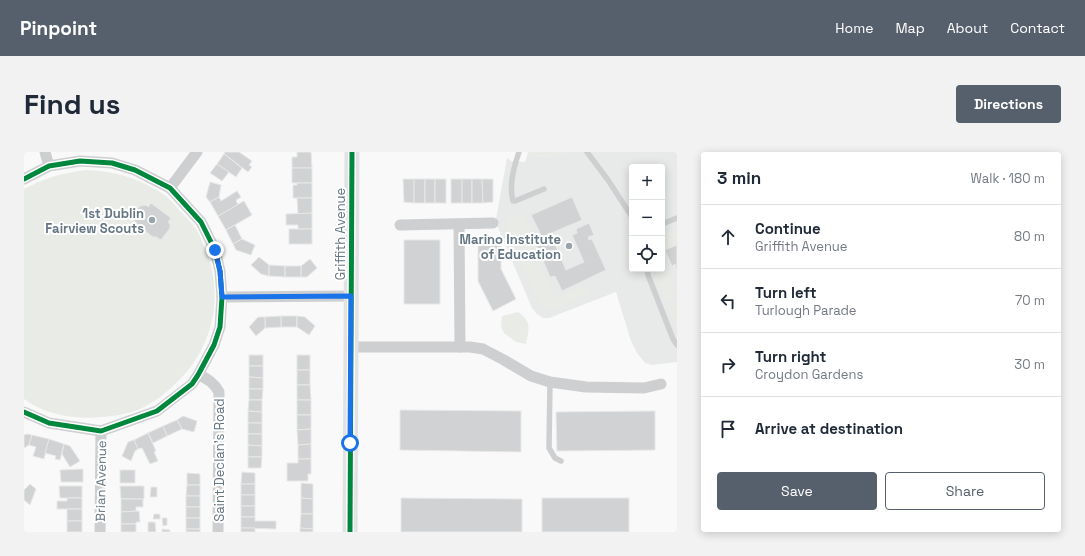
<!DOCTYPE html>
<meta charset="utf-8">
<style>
:root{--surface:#fff;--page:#f2f2f3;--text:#1f2937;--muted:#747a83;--line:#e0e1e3;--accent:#56606c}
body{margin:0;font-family:"Space Grotesk",sans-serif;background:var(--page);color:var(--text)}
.controls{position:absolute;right:12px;top:12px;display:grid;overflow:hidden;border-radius:4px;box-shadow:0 2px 10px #0003}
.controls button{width:36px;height:36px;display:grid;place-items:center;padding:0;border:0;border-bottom:1px solid var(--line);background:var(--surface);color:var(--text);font:20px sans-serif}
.stop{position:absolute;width:12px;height:12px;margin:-9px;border:3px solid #1a73e8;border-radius:50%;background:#fff}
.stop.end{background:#1a73e8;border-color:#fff;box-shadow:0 1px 4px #0008}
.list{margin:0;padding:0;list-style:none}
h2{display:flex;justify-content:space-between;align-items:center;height:52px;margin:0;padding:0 16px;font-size:17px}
h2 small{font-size:13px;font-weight:400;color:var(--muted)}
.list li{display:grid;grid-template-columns:26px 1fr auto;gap:12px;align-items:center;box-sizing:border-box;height:64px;padding:0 16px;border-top:1px solid var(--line)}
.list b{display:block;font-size:15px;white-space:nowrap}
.list p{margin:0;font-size:13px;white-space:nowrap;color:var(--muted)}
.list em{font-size:13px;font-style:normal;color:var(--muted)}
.actions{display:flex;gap:8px;padding:12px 16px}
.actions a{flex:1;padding:9px 0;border:1px solid var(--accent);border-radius:4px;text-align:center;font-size:14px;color:var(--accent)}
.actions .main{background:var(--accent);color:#fff}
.icon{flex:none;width:22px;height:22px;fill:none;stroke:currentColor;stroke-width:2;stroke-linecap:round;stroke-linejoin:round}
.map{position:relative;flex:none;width:653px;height:380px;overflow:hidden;border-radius:4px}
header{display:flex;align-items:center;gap:24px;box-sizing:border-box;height:56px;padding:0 20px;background:var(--accent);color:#fff}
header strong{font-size:19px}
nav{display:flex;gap:22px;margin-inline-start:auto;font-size:14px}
.intro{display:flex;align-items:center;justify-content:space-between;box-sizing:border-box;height:96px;padding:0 24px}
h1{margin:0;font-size:28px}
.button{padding:10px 18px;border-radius:4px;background:var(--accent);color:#fff;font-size:14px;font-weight:700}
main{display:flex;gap:24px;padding:0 24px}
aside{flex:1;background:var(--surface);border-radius:4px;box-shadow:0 2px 10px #0003}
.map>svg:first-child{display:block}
</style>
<header>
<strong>Pinpoint</strong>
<nav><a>Home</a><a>Map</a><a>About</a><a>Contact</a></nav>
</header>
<div class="intro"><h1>Find us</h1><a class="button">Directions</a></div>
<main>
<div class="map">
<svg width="653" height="380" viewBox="0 0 653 380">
<rect width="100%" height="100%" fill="#f9f9f9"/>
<path fill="#e8e9e9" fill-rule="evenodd" d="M 542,0 L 653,0 L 653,210 L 628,213 L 621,211 L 613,201 L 607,189 L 592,140 L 525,166 L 519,166 L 513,162 L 508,156 L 472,71 L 472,67 L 483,6 L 487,9 L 501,10 L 506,4 L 529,5 ZM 608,15 L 638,15 L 638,117 L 608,117 Z"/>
<g fill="#e8ebe6">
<polygon points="504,0 542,0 529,5 507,4 501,10"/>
<path d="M 62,18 C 91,19 115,26 139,42 C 146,46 152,55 158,61 C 163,66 168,71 172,77 C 176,82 177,88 180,94 C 202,143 189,199 149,234 C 135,247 118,259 99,262 C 92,264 85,264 78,265 C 53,268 21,263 0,247 L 0,37 C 21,26 38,21 62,18 Z"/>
<polygon points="486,59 489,66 500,61 511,87 506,90 530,146 562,133 566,142 528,157 521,158 516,154 483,79 484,66"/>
<polygon points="653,75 653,93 638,99 638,82"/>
<polygon points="638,107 652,142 650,147 641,150 630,117 638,117"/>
<polygon points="653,153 653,176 644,157"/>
<path d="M 494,160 C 508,170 505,176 502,192 L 492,190 L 480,181 L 477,175 L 478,164 Z"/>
</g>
<g fill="#d0d2d3" stroke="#e8e8e8">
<polygon points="201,0 215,0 228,9 225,13 228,15 224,20 200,2"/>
<polygon points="273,0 287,0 288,16 268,16 268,5 273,5"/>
<polygon points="200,2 218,16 212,25 193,12"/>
<polygon points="193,12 205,20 198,29 186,21"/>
<rect x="268" y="16" width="20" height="15"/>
<polygon points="379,27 390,27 390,51 380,50"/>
<rect x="390" y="27" width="11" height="24"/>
<rect x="401" y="27" width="10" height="24"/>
<rect x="411" y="27" width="11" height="24"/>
<rect x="427" y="27" width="11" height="24"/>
<rect x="438" y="27" width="10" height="24"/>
<polygon points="448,27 458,27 459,51 448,51"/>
<polygon points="458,27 469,27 469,50 459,51"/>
<polygon points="186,30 197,33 195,45 186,50 182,45"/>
<polygon points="273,31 288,31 288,46 269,46 269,33 273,33"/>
<polygon points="213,39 217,45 212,48 214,53 194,64 186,50 195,45 197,49"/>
<polygon points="548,45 558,68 518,85 507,63"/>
<polygon points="273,46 288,46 288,61 274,62"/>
<polygon points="220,49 228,63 202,78 194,64"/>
<polygon points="127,51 147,66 144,70 146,72 146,76 137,88 132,85 129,85 112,72 112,70 107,66 116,54 122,53 124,55"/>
<polygon points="288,61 288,77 274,77 274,73 262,73 262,62"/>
<polygon points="565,71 570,83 564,85 565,88 568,87 582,118 538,139 531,124 526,125 513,94 529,87 542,118 560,110 548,83 553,81 552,77"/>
<polygon points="211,73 218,87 209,92 202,78"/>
<rect x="265" y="77" width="23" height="15"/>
<polygon points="218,87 231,93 227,103 212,98 209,92"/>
<rect x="380" y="88" width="36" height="64"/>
<polygon points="454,92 477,92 477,117 492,147 469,159 454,129"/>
<polygon points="653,93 653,118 651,112 648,114 641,98"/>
<polygon points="235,105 245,113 245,124 237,122 227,113"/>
<polygon points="286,107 293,116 283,125 277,125 277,114"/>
<polygon points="245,113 261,114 261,125 245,124"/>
<rect x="261" y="114" width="16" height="11"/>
<rect x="257" y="164" width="16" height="11"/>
<polygon points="257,164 257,175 241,176 241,165"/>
<polygon points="273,164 281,165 291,174 285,183 273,175"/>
<polygon points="234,165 241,165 241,176 232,184 225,175"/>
<rect x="225" y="203" width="14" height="11"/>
<rect x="273" y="203" width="13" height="15"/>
<polygon points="225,214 239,214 239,226 225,225"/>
<rect x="273" y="218" width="13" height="15"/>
<polygon points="225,225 239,226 239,237 225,237"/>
<polygon points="273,233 286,233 287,248 273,248"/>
<polygon points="225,237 239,237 238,248 225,248"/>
<polygon points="225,248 238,248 238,260 224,259"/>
<rect x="273" y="248" width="14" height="15"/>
<polygon points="376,258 497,259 497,300 376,298"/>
<polygon points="224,259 238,260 238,271 224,271"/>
<polygon points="631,259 631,298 533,299 532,260"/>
<polygon points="273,263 287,263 287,277 273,278"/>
<polygon points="159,264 173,269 170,280 158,277 153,268"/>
<polygon points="153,268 158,277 143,284 139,274"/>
<rect x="224" y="271" width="14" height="11"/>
<polygon points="139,274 143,284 129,291 124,281"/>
<polygon points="287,277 287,292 274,293 273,278"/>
<polygon points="124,281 132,299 130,300 134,309 126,312 118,296 114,297 110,288"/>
<polygon points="3,282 8,283 5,293 0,296 0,283"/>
<polygon points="224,282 238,282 238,294 224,293"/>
<polygon points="8,283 25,287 20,307 9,304 12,295 5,293"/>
<polygon points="25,287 40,292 36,308 31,307 32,304 21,301"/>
<polygon points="110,288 114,297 111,299 107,309 98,304 104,290"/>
<polygon points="40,292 46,294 56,309 46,315 38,302"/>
<polygon points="287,292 287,307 274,307 274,293"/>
<polygon points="224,293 238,294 238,305 224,305"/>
<polygon points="224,305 238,305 237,316 224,316"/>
<polygon points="274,307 287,307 287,322 284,322 284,329 263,329 263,311 274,311"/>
<polygon points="59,317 59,330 37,330 36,318"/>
<rect x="96" y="318" width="15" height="13"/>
<polygon points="218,320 231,321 231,332 217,332"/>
<polygon points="163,321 176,322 176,333 163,333"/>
<polygon points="277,331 289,332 289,347 277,346"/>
<polygon points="6,332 12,337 6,353 0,348 0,338"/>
<rect x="217" y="332" width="14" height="11"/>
<polygon points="163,333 176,333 176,344 162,344"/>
<polygon points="35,334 58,334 58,346 36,346"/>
<polygon points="96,334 120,334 120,347 97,347"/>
<polygon points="127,335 133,335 133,345 126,345"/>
<rect x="217" y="343" width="14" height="11"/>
<rect x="162" y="344" width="14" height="11"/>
<polygon points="43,346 58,346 58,357 33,357 33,349 43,349"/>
<polygon points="277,346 289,347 289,362 277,362"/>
<polygon points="377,346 498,347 498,380 377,380"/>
<rect x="518" y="346" width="87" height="34"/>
<polygon points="97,347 119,347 119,355 112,355 112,359 97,360"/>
<rect x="217" y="354" width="14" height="11"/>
<rect x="162" y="355" width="14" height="11"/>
<rect x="43" y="357" width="15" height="12"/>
<polygon points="115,359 116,370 112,370 112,372 97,372 97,360"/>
<polygon points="130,362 136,362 136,367 129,367"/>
<polygon points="277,362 289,362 289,377 276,376"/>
<polygon points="217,365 231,365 231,369 252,369 252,377 217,376"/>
<polygon points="138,366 143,366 143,373 139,374"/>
<rect x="162" y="366" width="14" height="11"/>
<rect x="43" y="369" width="15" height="11"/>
<polygon points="124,370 131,370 132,380 124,380"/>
<rect x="97" y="372" width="15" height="8"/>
<rect x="217" y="376" width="14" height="4"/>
<polygon points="276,376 289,377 289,380 276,380"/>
<polygon points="138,377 146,378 146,380 138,380"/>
<rect x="162" y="377" width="14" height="3"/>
</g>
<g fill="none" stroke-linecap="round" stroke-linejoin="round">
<g stroke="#cecfd0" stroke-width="5.5">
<path d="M 495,0 C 490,14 485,35 489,49 L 491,49 L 520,37"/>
<polyline points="563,0 584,28 608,65"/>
<polyline points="638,72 653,66"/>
<polyline points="623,117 624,123 649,187 653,193"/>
<polyline points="526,230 525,296 531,306 537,309"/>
</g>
<g stroke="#cecfd0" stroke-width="11">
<polyline points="21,0 25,14"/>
<polyline points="0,27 25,14 56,9 88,11 111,18 146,36 177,70 191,98 196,119 198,145 196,175 190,193 174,223 168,232 133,259 77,279 25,271 0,260"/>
<polyline points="146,36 173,0"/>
<polyline points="435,72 436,195"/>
<polyline points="376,73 469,71"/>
<polyline points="198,145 327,144"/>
<polyline points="326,195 446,195 459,197 480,208 507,224 526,230 562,235 620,236 637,232"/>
<path d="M 174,223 C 184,226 190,231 195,240 L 194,380"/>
<polyline points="76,380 77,279"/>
</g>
<polyline stroke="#e1e2e2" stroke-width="15" points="326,380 328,0"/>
<g stroke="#fff" stroke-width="8">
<g id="cycleway">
<polyline points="0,27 25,14 56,9 88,11 111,18 146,36 177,70 191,98 196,119 198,145 196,175 190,193 174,223 168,232 133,259 77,279 25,271 0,260"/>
<polyline points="326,380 328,0"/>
</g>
</g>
<use href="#cycleway" stroke="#00873e" stroke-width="5"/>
</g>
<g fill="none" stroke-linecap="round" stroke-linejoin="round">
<polyline stroke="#1a73e8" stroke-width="5" points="191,98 196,119 198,145 327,144 326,291"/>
</g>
<g fill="#99a4ac" stroke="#fff" stroke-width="1.5">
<circle cx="128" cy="68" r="4"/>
<circle cx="545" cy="94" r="4"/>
</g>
<g text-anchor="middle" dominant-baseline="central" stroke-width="4" stroke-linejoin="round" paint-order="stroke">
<g font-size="13" font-weight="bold" fill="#657683" stroke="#fff" text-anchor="end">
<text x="120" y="61">1st Dublin<tspan x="120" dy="15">Fairview Scouts</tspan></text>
<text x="537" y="87">Marino Institute<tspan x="537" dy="15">of Education</tspan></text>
</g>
<g font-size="13" fill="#657683" stroke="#fff">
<text transform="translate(316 82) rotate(-90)">Griffith Avenue</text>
<text transform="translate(195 308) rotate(-90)">Saint Declan's Road</text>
<text transform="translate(77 329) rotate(-89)">Brian Avenue</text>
</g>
</g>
</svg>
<div class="controls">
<button>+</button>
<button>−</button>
<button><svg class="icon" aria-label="locate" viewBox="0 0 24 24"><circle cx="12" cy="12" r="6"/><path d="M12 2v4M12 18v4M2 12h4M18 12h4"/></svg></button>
</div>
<div class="stop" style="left:326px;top:291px"></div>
<div class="stop end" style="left:191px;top:98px"></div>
</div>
<aside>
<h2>3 min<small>Walk · 180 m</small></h2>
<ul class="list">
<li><svg class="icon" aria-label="ahead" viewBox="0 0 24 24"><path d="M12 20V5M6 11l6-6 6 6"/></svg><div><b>Continue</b><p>Griffith Avenue</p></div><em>80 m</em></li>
<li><svg class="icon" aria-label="left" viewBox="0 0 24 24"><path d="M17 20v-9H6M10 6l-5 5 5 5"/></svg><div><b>Turn left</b><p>Turlough Parade</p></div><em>70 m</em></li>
<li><svg class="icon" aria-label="right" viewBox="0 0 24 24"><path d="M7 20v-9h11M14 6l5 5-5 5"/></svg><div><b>Turn right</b><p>Croydon Gardens</p></div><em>30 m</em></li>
<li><svg class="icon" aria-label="arrive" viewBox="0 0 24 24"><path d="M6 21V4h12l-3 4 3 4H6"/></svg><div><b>Arrive at destination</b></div></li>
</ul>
<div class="actions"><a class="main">Save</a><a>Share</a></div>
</aside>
</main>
